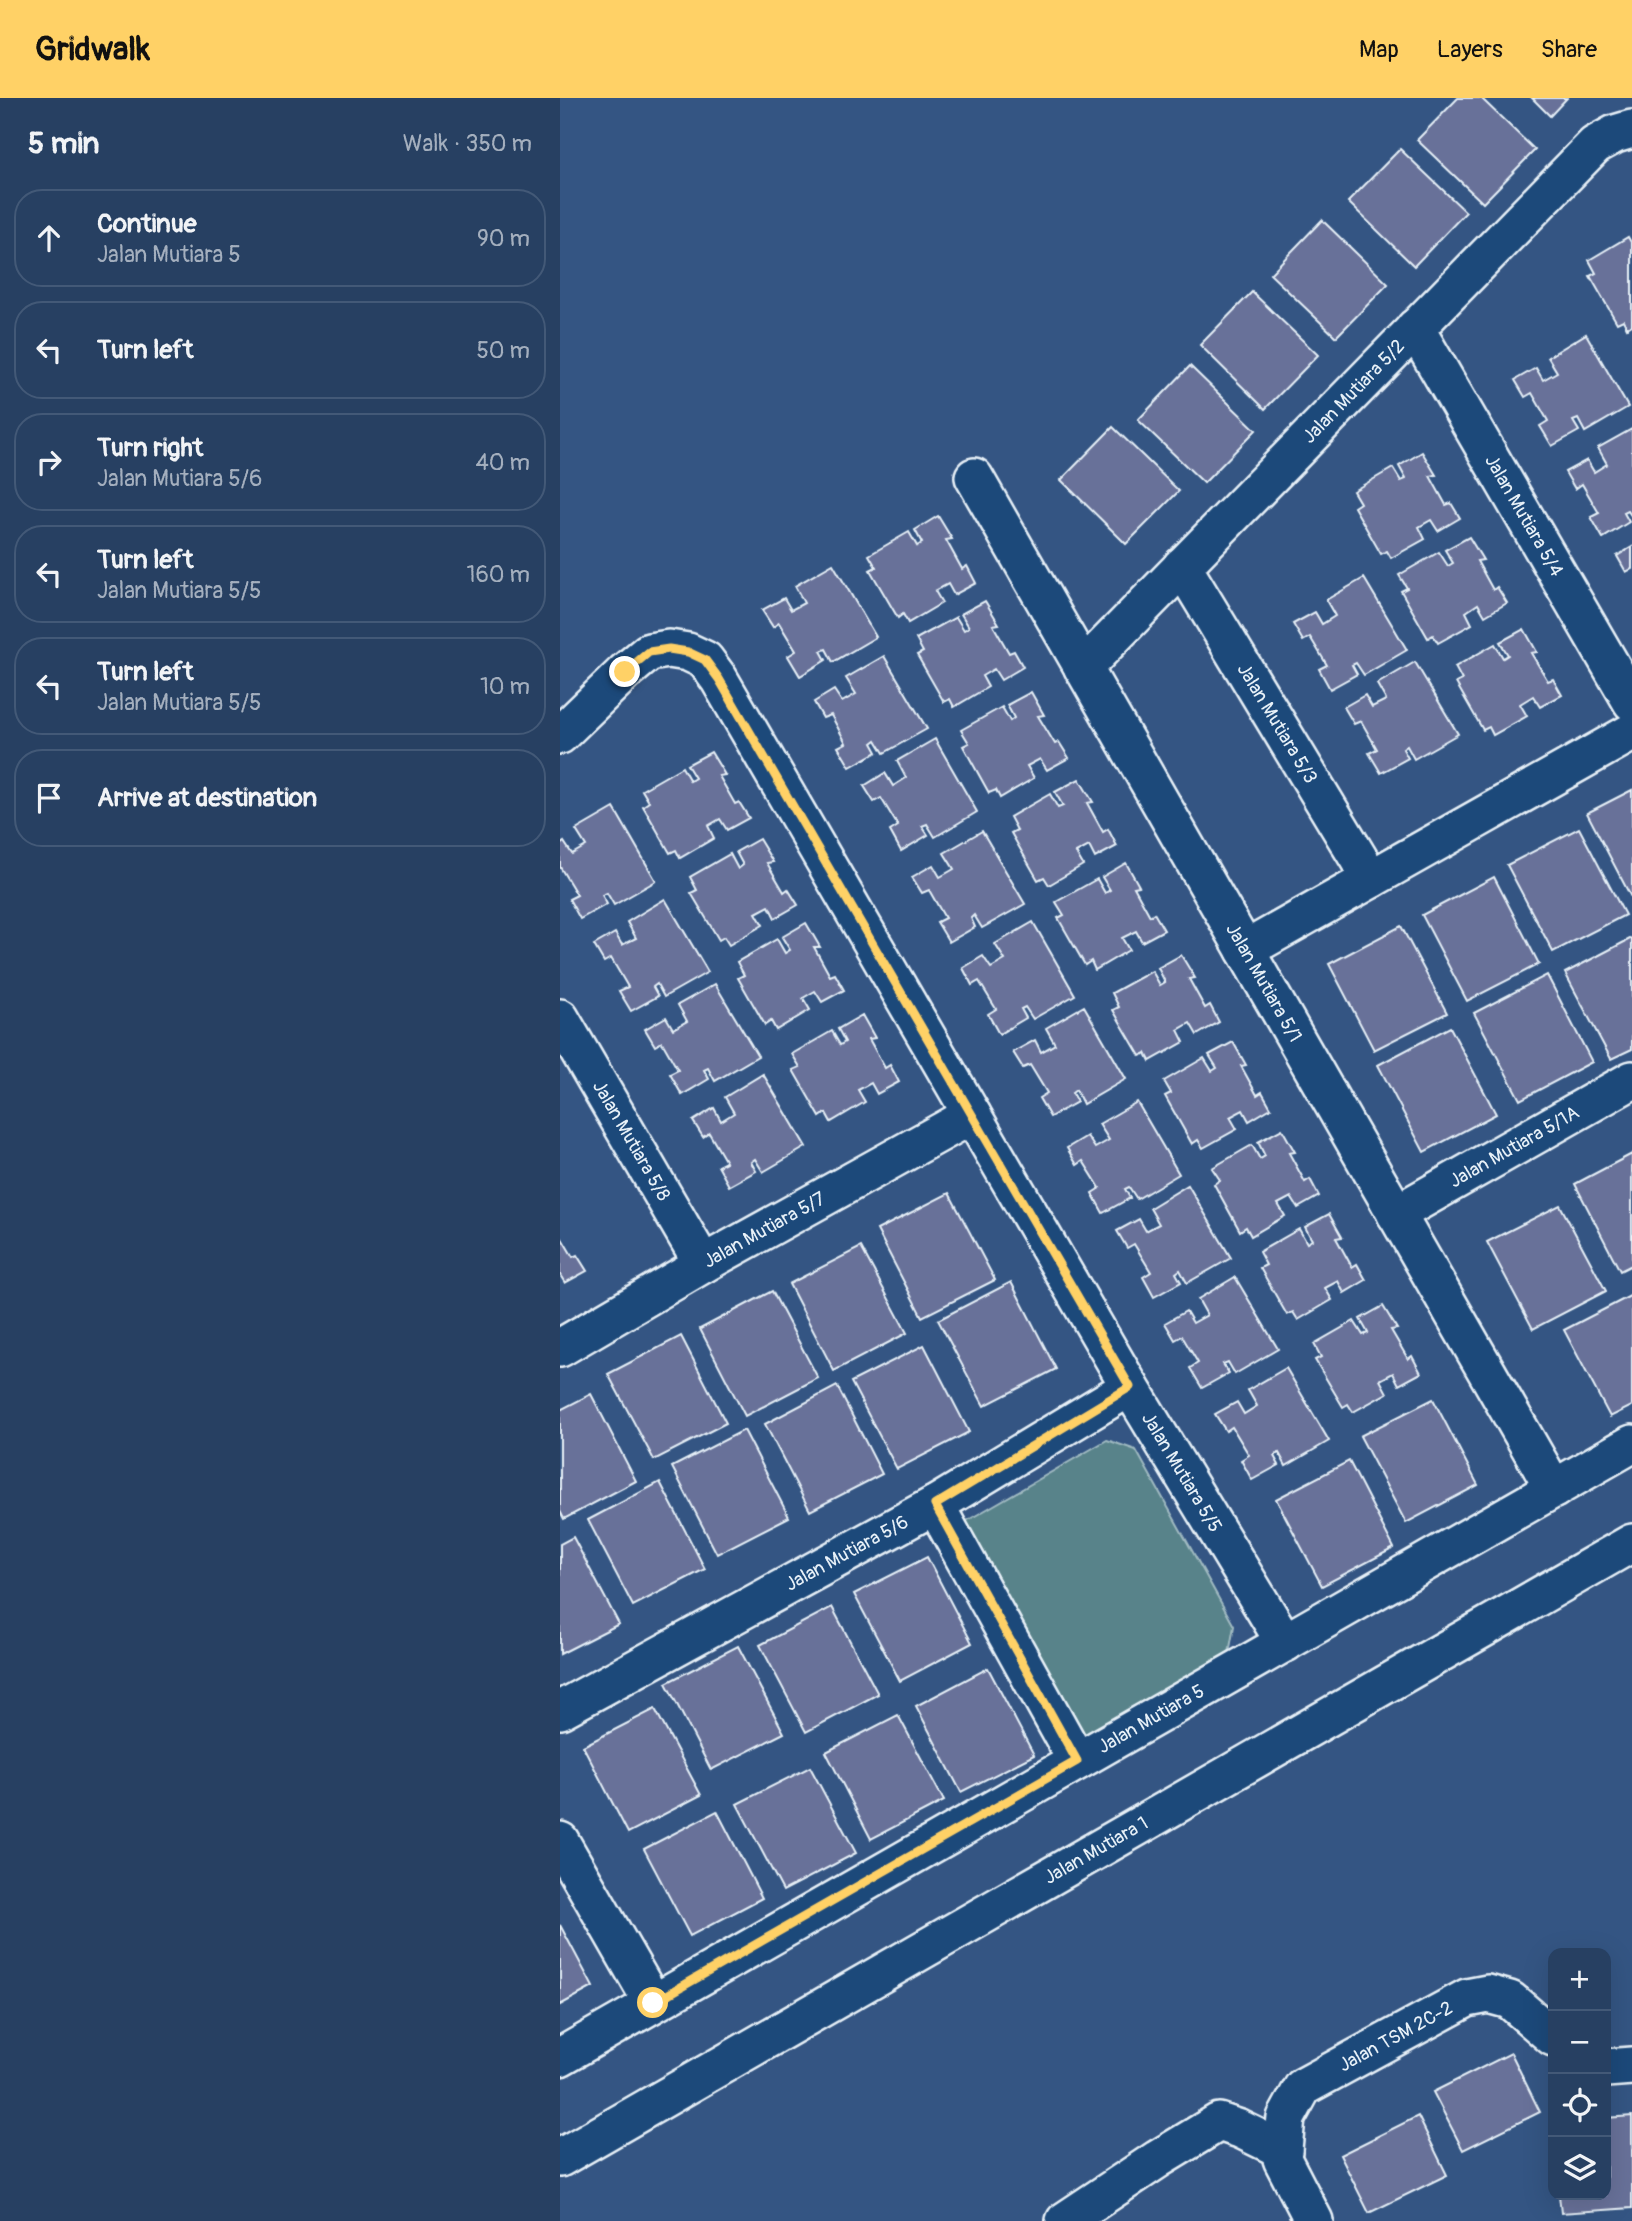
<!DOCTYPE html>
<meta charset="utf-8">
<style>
:root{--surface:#274062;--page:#2f4768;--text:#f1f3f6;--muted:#a4afbe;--line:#435977;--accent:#ffd166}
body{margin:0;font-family:Pangolin,sans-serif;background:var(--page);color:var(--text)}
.controls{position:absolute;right:21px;bottom:21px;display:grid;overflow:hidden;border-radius:14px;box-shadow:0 7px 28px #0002}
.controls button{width:63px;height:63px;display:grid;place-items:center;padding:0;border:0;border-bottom:2px solid var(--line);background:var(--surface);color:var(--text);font:35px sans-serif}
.stop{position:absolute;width:21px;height:21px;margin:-16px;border:5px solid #ffd166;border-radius:50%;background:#fff}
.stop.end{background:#ffd166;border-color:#fff;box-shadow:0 2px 7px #0008}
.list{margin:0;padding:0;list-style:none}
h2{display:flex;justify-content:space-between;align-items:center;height:91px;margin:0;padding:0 28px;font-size:30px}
h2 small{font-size:23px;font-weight:400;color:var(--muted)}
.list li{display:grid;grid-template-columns:46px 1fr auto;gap:21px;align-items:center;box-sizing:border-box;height:98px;margin:0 14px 14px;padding:0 14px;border:2px solid var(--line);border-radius:28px}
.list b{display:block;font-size:26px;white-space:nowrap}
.list p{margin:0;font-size:23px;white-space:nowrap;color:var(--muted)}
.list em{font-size:23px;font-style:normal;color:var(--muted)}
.icon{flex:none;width:38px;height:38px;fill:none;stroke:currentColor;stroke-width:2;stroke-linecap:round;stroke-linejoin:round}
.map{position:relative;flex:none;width:1072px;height:2123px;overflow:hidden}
header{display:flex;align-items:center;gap:42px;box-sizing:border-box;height:98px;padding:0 35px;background:var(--accent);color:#111}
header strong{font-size:33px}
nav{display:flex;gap:38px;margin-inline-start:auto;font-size:24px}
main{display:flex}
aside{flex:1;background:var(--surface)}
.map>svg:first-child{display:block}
</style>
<header>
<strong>Gridwalk</strong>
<nav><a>Map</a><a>Layers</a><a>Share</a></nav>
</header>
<main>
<aside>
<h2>5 min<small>Walk · 350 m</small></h2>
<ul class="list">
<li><svg class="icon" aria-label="ahead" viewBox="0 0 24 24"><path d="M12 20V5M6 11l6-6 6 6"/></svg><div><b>Continue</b><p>Jalan Mutiara 5</p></div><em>90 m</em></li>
<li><svg class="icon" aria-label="left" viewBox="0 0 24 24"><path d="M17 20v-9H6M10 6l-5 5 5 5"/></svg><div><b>Turn left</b></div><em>50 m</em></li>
<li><svg class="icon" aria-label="right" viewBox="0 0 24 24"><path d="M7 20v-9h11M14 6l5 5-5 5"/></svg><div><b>Turn right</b><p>Jalan Mutiara 5/6</p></div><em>40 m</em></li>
<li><svg class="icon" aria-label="left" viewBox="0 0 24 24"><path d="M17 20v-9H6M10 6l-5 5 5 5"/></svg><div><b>Turn left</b><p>Jalan Mutiara 5/5</p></div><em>160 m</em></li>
<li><svg class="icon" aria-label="left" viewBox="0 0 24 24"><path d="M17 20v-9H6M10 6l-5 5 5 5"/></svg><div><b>Turn left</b><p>Jalan Mutiara 5/5</p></div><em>10 m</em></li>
<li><svg class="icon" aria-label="arrive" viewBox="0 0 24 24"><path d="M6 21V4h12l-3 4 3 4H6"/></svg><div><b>Arrive at destination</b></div></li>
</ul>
</aside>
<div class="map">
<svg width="1072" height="2123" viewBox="0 0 1072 2123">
<rect width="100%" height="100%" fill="#345583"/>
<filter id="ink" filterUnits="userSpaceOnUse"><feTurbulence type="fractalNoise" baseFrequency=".0143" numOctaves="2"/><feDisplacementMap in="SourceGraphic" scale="14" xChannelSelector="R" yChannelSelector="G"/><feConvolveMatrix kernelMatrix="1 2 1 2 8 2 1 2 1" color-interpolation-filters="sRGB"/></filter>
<g filter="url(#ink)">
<polygon fill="#58838a" stroke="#a0bac1" stroke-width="2" points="547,1342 576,1352 674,1528 668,1561 525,1638 403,1425"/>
<g fill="#677199" stroke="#e8f1f8" stroke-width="2">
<polygon points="898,0 921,0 975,52 923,105 857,42"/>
<polygon points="972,0 1007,0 990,18"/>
<polygon points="840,51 906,114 854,168 788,104"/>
<polygon points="762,122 828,186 776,239 710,176"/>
<polygon points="1068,139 1072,146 1072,227 1067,230 1063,222 1057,225 1030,178 1036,175 1029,162"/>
<polygon points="692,194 758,257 705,311 640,247"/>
<polygon points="1026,236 1068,309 1025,334 1018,321 1013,323 1019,333 992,348 980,328 988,323 972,295 965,299 955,282 976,270 983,282 997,274 988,259"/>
<polygon points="630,268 696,332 644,385 578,322"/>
<polygon points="553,329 619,393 566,446 501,382"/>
<polygon points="1072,331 1072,419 1068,413 1064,415 1069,424 1043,440 1031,419 1039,415 1022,386 1015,391 1005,374 1027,362 1034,374 1047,366 1038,350"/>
<polygon points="862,354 876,377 870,378 886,407 891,405 900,420 878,433 871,422 859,429 865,441 831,460 827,453 821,456 794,409 800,405 793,393 833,370 841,383 846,381 839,368"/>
<polygon points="378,418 392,441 386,442 402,471 407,468 416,485 394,497 388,486 375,493 382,505 348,525 343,516 338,520 310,472 316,469 309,457 349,434 357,448 362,445 355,432"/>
<polygon points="909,439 923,462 917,463 933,492 937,489 947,505 925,518 918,506 906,514 912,526 878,545 873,537 868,540 841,493 847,490 839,477 879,454 888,468 893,465 885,452"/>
<polygon points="1072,449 1072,471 1066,474 1057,458"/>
<polygon points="273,466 316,539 273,564 266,551 261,553 266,562 240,578 228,558 236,553 219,525 213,529 202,512 224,500 231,512 244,505 235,488"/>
<polygon points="804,480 847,552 804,577 796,565 792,567 797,576 770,591 759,571 767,567 750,539 743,543 733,526 755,514 762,526 775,518 766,502"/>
<polygon points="425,503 439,526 433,527 449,555 454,553 463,569 441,582 434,571 422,578 428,589 394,609 390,601 384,604 357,557 363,554 356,541 396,519 404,532 409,529 401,516"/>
<polygon points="964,531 977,554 971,555 988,583 993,581 1002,597 980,609 973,598 960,606 967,618 933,637 929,629 923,632 896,585 902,582 895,569 935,546 943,560 948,557 940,544"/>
<polygon points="324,558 367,631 324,655 316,642 312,645 317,654 290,669 278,649 286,645 271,617 263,620 254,604 274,592 282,604 296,596 286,580"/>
<polygon points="855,564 898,636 854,661 847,648 843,651 848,660 821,675 809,655 817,651 801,623 794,626 784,609 805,597 812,609 826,602 817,586"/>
<polygon points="471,594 484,617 478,618 495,646 499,644 509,660 487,672 480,661 467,668 474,680 440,700 436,692 429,695 403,648 409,645 401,632 442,609 450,623 454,620 447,607"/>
<polygon points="375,641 417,714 375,739 367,726 362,728 368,737 341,753 330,733 338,728 321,700 314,704 304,688 325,675 333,688 346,680 337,663"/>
<polygon points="151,654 165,677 159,678 175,706 179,704 189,720 167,732 160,721 148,728 154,740 120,760 116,752 110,755 83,708 89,704 82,692 122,669 130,683 135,680 127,667"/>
<polygon points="519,681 533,704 527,705 543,734 548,731 557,748 535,760 529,748 516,755 523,767 489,787 484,779 478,782 451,735 457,732 450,719 490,696 498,710 503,708 495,694"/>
<polygon points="1072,692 1072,801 1027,715"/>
<polygon points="54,710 96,783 54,807 47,795 42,797 47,806 20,821 9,801 17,797 0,769 0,747 4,744 12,756 26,748 16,732"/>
<polygon points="1019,730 1065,817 993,854 947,767"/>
<polygon points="422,733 465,806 422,830 414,817 411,820 415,829 389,844 377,824 385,820 369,792 362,795 352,779 373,767 380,779 394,771 384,755"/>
<polygon points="199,741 213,764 207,765 224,794 228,791 238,807 215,820 209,808 196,815 203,827 169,847 164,839 159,842 131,795 137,792 130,779 170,756 178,771 183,767 176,754"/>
<polygon points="566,765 579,788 574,789 590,818 594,815 604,832 582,844 576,833 562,840 569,852 535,872 531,863 525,867 498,820 504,817 496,804 537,781 545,795 550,792 542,779"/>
<polygon points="934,779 979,866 907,903 862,817"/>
<polygon points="105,801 148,874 104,899 97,886 93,889 98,898 71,913 59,893 68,889 51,860 44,864 34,847 55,835 62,847 76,840 67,824"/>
<polygon points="473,824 515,897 473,921 465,909 461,911 466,920 439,936 428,916 436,911 419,883 412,887 403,870 423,858 431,870 445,862 435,846"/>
<polygon points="246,825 260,849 254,849 270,878 275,876 284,892 262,904 255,893 243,900 250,912 216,932 211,923 205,927 178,880 184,877 177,864 217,841 225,855 230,852 222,839"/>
<polygon points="841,828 887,915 814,952 769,866"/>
<polygon points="1072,840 1072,951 1051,961 1005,875"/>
<polygon points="621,857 635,880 629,881 645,910 650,907 659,924 637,937 630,925 618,932 624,944 590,963 586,955 580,958 553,912 559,909 552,895 592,873 600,887 605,884 598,870"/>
<polygon points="987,877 1032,964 960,1002 914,915"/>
<polygon points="155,886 198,958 155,983 148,970 144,972 149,981 122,997 110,976 118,972 102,944 95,948 85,931 106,919 113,931 127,923 118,907"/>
<polygon points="524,908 566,981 523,1006 516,992 512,995 517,1004 490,1019 479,1000 487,995 470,967 463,970 453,954 475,942 481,954 495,946 486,930"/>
<polygon points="302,917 315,940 309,941 325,970 330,967 339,984 317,996 311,985 298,992 305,1004 271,1024 266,1015 260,1019 233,972 240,969 232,956 272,933 280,947 285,944 278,931"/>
<polygon points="890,929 936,1016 864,1054 818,967"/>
<polygon points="673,944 686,967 681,968 697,997 702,994 711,1010 689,1023 683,1012 670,1019 677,1031 643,1050 638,1042 632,1046 605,998 611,995 604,983 644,960 652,973 657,970 649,957"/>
<polygon points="203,976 246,1049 203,1074 195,1061 191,1064 196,1073 169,1088 158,1068 166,1064 149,1035 143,1039 133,1023 154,1010 161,1023 174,1015 165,999"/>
<polygon points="577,1004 619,1076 577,1101 569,1089 565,1091 570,1100 543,1115 532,1095 540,1090 523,1063 517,1067 507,1050 527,1038 535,1050 549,1042 539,1026"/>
<polygon points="722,1031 735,1054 729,1055 745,1084 750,1081 759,1098 738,1110 731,1099 718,1106 725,1118 691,1138 686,1129 680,1133 654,1086 660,1082 652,1070 692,1047 700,1061 705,1058 698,1044"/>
<polygon points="1072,1056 1072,1167 1060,1173 1015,1086"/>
<polygon points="628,1087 671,1160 627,1185 620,1172 616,1175 621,1184 594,1199 583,1179 591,1174 574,1146 567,1150 557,1133 579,1121 586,1133 599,1126 590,1110"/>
<polygon points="389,1095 435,1182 362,1219 317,1132"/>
<polygon points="1000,1107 1046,1193 973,1231 927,1144"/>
<polygon points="769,1116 782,1139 776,1140 792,1169 797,1166 806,1182 784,1195 778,1183 765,1190 772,1202 738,1222 733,1214 727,1217 700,1170 706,1167 699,1154 739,1131 747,1145 752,1142 745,1129"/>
<polygon points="0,1137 13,1159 17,1157 27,1173 5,1185 0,1177"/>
<polygon points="301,1149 347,1235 274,1273 229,1186"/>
<polygon points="675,1179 718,1251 675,1276 668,1264 663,1266 669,1275 642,1290 630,1270 638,1265 622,1238 615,1242 605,1225 626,1213 633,1225 647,1217 638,1201"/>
<polygon points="451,1184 496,1271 424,1308 378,1222"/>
<polygon points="212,1193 258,1280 185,1318 140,1231"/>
<polygon points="1072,1197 1072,1308 1050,1319 1004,1232"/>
<polygon points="823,1208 837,1231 831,1232 848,1261 852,1258 861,1275 839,1287 833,1275 820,1282 827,1295 793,1314 788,1306 783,1309 755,1262 761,1259 754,1246 794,1223 803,1237 808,1235 800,1221"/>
<polygon points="121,1238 166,1325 94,1362 48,1276"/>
<polygon points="364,1247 409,1334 337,1371 291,1284"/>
<polygon points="726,1270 769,1343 726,1368 719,1355 714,1358 719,1367 692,1382 681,1362 689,1357 672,1329 666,1333 655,1316 677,1304 684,1316 697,1308 688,1292"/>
<polygon points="277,1288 322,1376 250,1413 205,1326"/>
<polygon points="31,1296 76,1383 4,1421 0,1413 0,1312"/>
<polygon points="873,1301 918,1387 846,1425 800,1338"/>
<polygon points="184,1332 229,1419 157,1456 112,1369"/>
<polygon points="789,1363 834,1450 762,1488 716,1401"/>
<polygon points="100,1384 145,1471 73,1508 28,1422"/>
<polygon points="13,1439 59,1526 0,1556 0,1446"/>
<polygon points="367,1459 412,1545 340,1583 294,1496"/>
<polygon points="272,1509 318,1596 246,1634 200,1547"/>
<polygon points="178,1548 224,1635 151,1672 106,1585"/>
<polygon points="428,1570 474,1657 401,1694 356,1608"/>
<polygon points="95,1611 141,1697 68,1735 23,1648"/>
<polygon points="338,1617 384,1703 311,1741 266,1654"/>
<polygon points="250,1669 296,1755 223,1793 177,1706"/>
<polygon points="157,1713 202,1800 130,1838 84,1751"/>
<polygon points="0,1827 33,1889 0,1907"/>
<polygon points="951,1955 980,2014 903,2052 873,1994"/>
<polygon points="858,2018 887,2077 809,2115 780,2057"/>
<polygon points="1072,2018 1072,2110 1001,2115 999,2097 1046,2097 1046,2020"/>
</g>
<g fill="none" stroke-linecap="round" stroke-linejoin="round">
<g stroke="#e8f1f8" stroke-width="42">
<g id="minor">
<path id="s1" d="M 855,230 L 1072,604"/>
<path id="s2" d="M 414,379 L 994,1391"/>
<path id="s3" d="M 622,468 L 811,781"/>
<path id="s4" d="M 523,570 L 1035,47 L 1055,36 L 1072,31"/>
<path id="s5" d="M 0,637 L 65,574 L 89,554 L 109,551 L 128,554 L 145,562 L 159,581 L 570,1289 L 725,1545"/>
<polyline points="685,852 1072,634"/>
<path id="s6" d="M 0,920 L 143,1166"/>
<path id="s7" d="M 836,1116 L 1072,982"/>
<path id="s8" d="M 0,1250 L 143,1166 L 412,1017"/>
<polyline points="375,1407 517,1663"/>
<path id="s9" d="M 0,1612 L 375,1407 L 570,1289"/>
<polyline points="0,1743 93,1905"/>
<path id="s10" d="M 0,1959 L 1072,1346"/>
<polyline points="1046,1970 1072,1968"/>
<path id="s11" d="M 0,2060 L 1072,1445"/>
<polyline points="505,2123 598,2061 659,2024 680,2031 723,2052"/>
<path id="s12" d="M 754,2123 L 722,2061 L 726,2020 L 743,1989 L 907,1900 L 928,1896 L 950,1902 L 993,1939"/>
</g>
</g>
<use href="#minor" stroke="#1f4a7a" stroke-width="37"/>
</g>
</g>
<g fill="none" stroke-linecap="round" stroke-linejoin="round" filter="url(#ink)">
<polyline stroke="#ffd166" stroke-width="9" points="65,574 89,554 109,551 128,554 145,562 159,581 570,1289 375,1407 517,1663 93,1905"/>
</g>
<g text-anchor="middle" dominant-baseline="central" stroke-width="5" stroke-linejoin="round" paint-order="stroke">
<g font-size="19" fill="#e8f1f8" stroke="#1f4a7a">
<text stroke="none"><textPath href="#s4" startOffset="387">Jalan Mutiara 5/2</textPath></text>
<text stroke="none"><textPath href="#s1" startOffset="217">Jalan Mutiara 5/4</textPath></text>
<text stroke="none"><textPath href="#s3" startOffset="184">Jalan Mutiara 5/3</textPath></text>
<text stroke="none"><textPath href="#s2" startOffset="583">Jalan Mutiara 5/1</textPath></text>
<text stroke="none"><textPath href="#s6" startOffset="142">Jalan Mutiara 5/8</textPath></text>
<text stroke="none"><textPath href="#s7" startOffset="136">Jalan Mutiara 5/1A</textPath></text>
<text stroke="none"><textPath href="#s8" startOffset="236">Jalan Mutiara 5/7</textPath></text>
<text stroke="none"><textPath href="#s5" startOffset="1122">Jalan Mutiara 5/5</textPath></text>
<text stroke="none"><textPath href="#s9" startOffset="327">Jalan Mutiara 5/6</textPath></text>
<text stroke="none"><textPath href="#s10" startOffset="681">Jalan Mutiara 5</textPath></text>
<text stroke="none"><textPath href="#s11" startOffset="618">Jalan Mutiara 1</textPath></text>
<text stroke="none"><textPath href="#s12" startOffset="252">Jalan TSM 2C-2</textPath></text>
</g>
</g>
</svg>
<div class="controls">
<button>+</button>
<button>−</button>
<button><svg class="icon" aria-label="locate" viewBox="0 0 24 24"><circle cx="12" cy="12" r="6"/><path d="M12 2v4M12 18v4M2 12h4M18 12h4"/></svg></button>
<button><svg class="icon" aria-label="layers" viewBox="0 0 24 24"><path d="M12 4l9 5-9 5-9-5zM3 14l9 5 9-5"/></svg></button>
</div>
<div class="stop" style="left:93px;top:1905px"></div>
<div class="stop end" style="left:65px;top:574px"></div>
</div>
</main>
